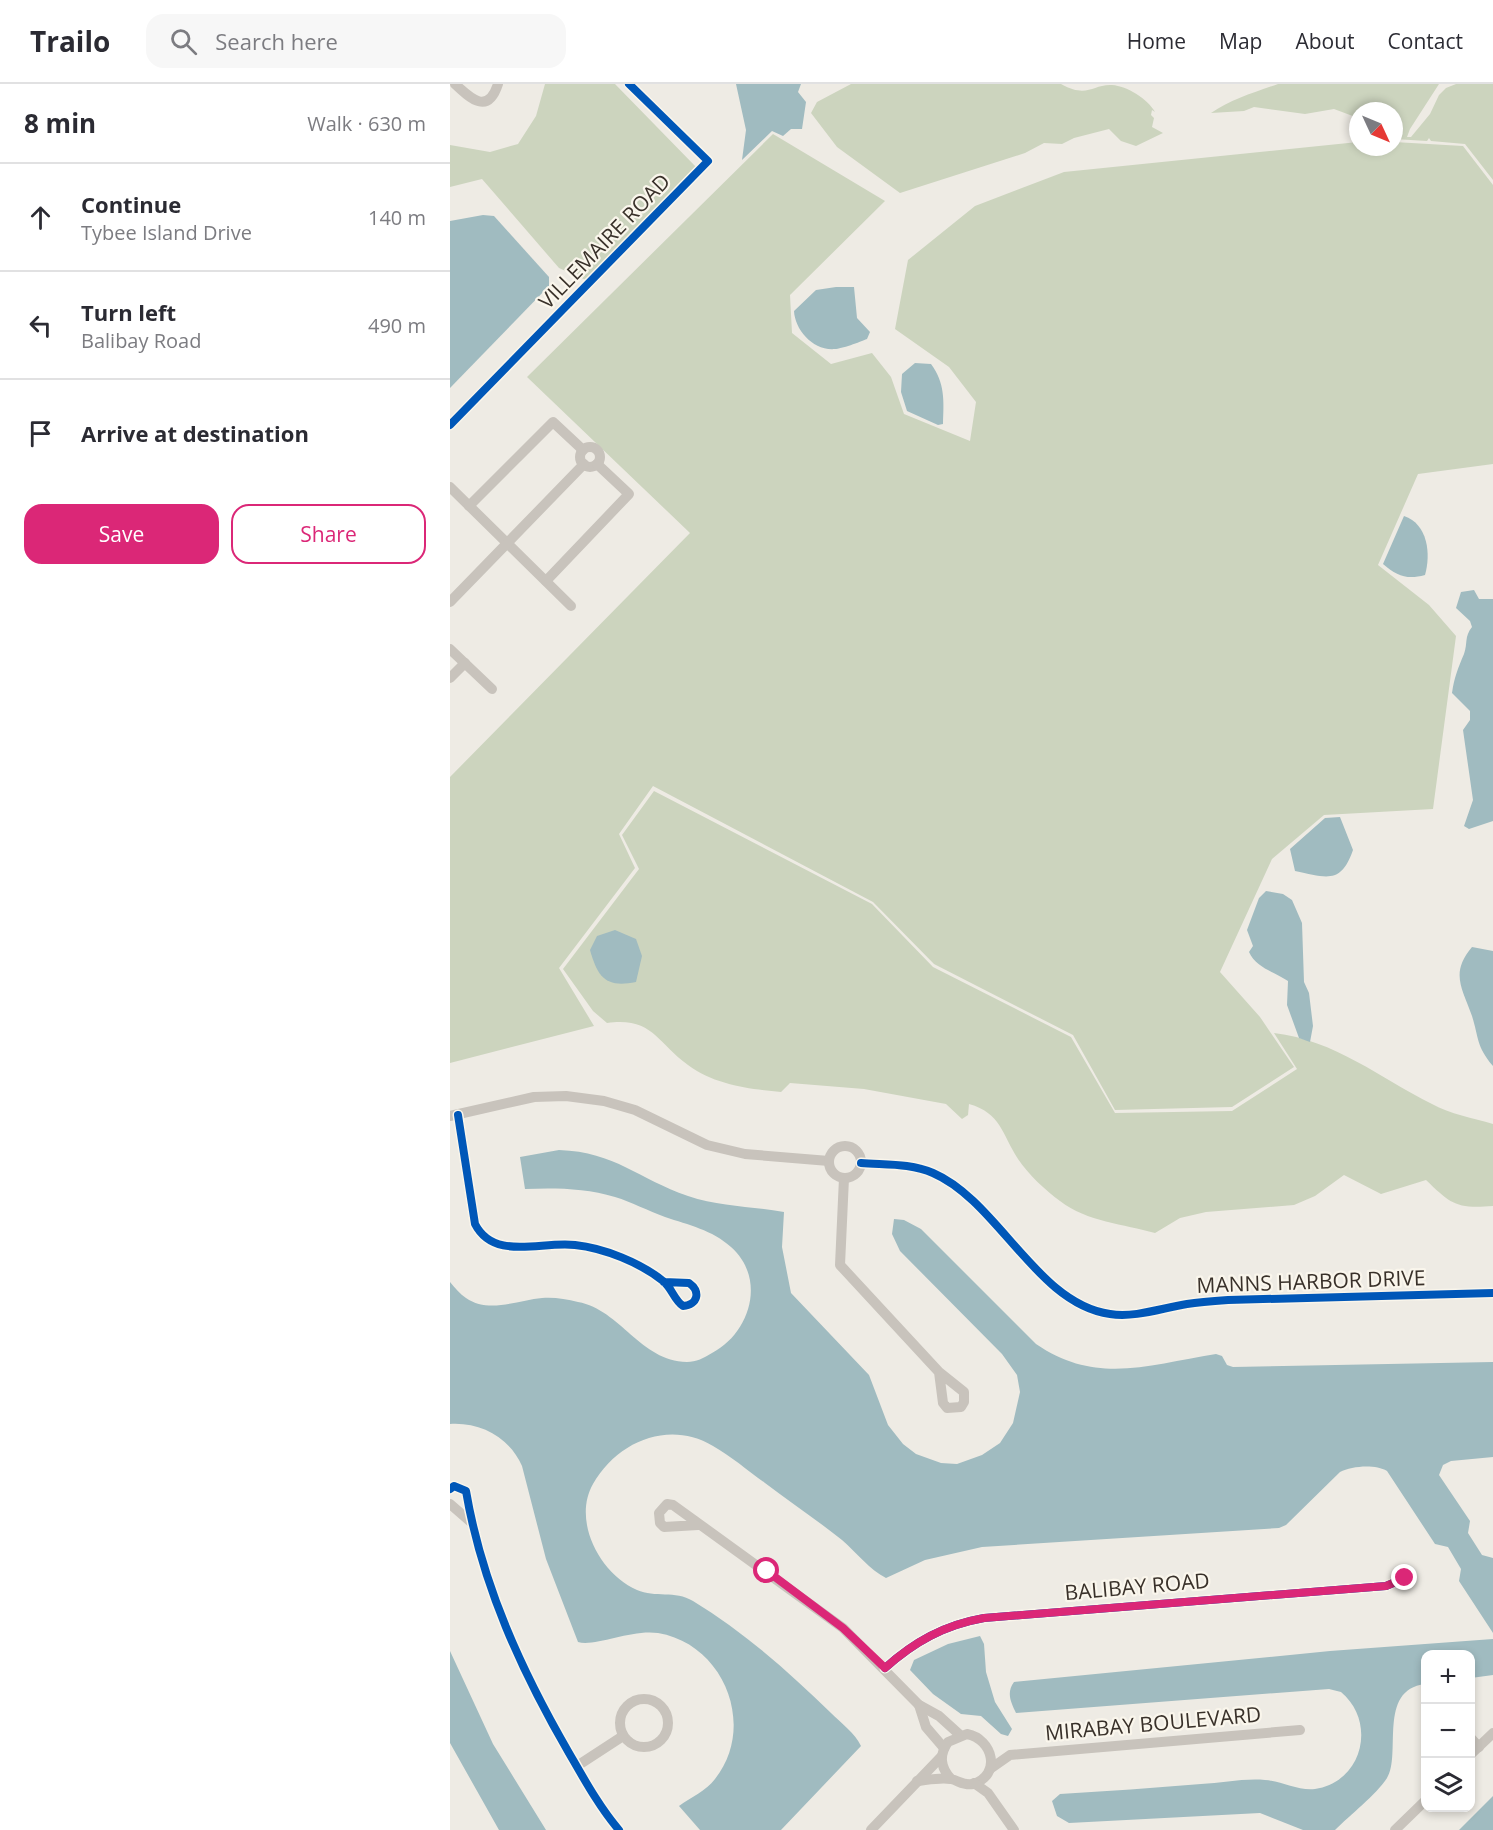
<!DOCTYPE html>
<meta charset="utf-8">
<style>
:root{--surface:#fff;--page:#f7f7f7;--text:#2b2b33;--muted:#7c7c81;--line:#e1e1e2;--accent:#db2777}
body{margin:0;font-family:"Open Sans",sans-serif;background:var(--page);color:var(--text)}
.controls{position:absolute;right:18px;bottom:18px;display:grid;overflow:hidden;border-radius:12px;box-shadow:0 3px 9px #0003}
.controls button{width:54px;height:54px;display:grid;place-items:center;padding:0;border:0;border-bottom:2px solid var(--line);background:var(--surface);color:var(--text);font:30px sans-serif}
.compass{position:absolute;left:899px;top:18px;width:54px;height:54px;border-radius:50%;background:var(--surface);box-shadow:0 3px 9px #0003;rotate:134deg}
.stop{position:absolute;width:18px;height:18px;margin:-14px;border:4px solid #db2777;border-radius:50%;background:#fff}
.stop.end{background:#db2777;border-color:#fff;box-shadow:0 2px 6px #0008}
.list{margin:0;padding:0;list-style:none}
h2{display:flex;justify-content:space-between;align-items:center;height:78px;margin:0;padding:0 24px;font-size:26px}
h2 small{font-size:20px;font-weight:400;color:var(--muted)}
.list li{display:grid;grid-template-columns:39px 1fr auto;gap:18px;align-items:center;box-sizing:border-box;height:108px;padding:0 24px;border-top:2px solid var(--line)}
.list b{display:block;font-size:22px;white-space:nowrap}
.list p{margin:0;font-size:20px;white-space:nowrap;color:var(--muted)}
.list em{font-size:20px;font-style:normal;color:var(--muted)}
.actions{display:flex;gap:12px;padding:18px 24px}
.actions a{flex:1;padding:14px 0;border:2px solid var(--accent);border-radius:18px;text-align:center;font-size:21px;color:var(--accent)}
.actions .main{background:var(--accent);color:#fff}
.icon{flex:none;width:33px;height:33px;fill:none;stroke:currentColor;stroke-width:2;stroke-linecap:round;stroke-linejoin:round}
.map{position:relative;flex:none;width:1043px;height:1746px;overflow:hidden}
header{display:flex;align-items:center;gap:36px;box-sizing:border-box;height:84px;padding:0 30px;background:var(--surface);border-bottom:2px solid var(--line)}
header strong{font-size:28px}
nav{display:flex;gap:33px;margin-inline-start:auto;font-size:21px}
.search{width:420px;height:54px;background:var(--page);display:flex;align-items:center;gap:15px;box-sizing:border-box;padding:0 21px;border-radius:18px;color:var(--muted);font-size:22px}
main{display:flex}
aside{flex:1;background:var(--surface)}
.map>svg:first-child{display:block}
</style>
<header>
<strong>Trailo</strong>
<div class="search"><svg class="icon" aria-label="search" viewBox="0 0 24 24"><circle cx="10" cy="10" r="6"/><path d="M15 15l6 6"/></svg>Search here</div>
<nav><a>Home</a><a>Map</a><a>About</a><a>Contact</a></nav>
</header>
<main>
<aside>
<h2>8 min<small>Walk · 630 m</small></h2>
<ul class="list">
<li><svg class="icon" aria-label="ahead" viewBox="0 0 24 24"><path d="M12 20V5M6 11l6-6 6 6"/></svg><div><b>Continue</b><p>Tybee Island Drive</p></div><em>140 m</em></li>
<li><svg class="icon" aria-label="left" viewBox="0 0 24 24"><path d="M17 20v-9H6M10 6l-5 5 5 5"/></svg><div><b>Turn left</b><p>Balibay Road</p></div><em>490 m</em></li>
<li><svg class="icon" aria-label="arrive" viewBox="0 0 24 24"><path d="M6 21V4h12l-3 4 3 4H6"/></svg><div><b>Arrive at destination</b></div></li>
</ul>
<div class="actions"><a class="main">Save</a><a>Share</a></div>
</aside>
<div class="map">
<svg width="1043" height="1746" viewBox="0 0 1043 1746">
<rect width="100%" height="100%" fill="#eeebe4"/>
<g fill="#ccd4be">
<polygon points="95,0 165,0 246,83 136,196 109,184 32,95 0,103 0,61 40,68 68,60 86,32"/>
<path d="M 401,0 L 611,0 C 638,15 642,0 662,1 C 677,2 698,15 705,28 L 702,26 L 701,31 L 704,34 L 702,43 L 713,49 L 686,62 L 671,57 L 659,45 L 624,54 L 612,60 L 594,59 L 575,69 L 450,109 L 387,63 L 361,29 L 367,18 Z"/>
<path d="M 828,0 L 989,0 L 960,45 L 957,53 L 961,53 L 980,30 L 989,11 L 996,4 L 1006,0 L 1043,0 L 1043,96 L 1015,60 L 981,57 L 979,54 L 977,57 L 944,55 L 944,27 L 908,27 L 908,34 L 884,25 L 855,30 L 804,23 L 794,27 L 761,29 C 780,16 805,8 828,0 Z"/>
<polygon points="323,50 435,117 340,211 342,249 381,280 422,269 441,293 454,330 520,357 526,318 499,283 445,245 458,176 525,122 614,88 908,58 908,63 944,63 944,58 1013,62 1043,101 1043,380 968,390 928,481 979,521 1006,552 983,725 874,731 822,775 770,888 810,933 844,983 782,1023 665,1026 623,951 484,880 423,818 203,702 169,750 185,784 109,884 144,942 0,979 0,693 240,449 77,293"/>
<path d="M 204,707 L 422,820 L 483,883 L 621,953 L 665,1029 L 782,1027 L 847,985 L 824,949 C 885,956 930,994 982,1020 C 1000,1030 1023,1034 1043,1040 L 1043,1122 C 1006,1125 1001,1120 976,1096 L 931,1110 L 894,1091 L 865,1112 L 844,1121 L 756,1128 L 730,1134 L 705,1149 C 674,1140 637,1138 610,1117 C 595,1106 579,1091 568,1075 C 552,1050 551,1029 519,1020 L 518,1031 L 512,1035 L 496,1020 L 414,1005 L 340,999 L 331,1008 C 299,1005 265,1001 238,981 C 206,958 203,933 157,939 L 143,927 L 113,885 L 189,785 L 172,751 Z"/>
</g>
<g fill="#a0bbc0">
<polygon points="286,0 351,0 348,8 356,18 352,45 341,45 333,52 322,47 292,76 296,46"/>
<polygon points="33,131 44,132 99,193 99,202 0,304 0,137"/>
<path d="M 386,203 L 404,203 L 407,234 L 420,248 L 417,255 C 410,258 391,265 385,265 C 363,267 345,246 344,227 L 366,206 Z"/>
<path d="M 465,279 L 481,280 C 495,299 494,316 493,340 L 488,341 L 457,327 L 451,308 L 452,290 Z"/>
<path d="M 954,432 C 978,440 981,470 975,491 C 957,496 947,492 933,480 Z"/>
<path d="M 1024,506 L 1029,515 L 1043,515 L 1043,737 L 1019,745 L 1014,742 L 1023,716 L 1013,646 L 1020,636 L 1020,627 L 1002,609 C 1004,594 1008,584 1014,570 C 1018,559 1014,553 1022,543 L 1020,537 L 1006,524 L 1011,508 Z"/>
<path d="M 890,733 L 903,766 C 891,800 878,794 845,787 L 840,765 L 875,734 Z"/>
<path d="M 816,807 L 833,810 L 842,816 L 852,839 L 854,898 L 859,909 L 863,942 L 860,958 L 849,954 L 837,921 L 838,897 C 825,888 806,884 799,868 L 803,862 L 797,846 L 809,814 Z"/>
<path d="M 165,846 L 186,855 L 192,872 L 186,898 C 156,904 148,894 140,866 L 147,852 Z"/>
<path d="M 1022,863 L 1043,867 L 1043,982 C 1026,962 1029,954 1022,932 C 1012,904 1000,889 1022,863 Z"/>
<path d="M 109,1066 C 166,1068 188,1095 238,1112 C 270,1123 302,1122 334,1128 L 332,1163 L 341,1209 L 419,1291 L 438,1341 L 453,1360 L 466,1370 L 491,1379 L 507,1380 L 532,1371 L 550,1359 L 563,1339 L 570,1308 L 567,1291 L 552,1270 L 450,1167 L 442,1150 L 444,1135 L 454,1136 L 471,1145 L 586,1260 C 647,1302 701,1280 766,1270 L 772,1272 L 777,1281 L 783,1283 L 1043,1278 L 1043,1373 L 1001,1377 L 993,1381 L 989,1391 L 1020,1437 L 1018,1449 L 1032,1471 L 1043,1474 L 1043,1549 L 1009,1497 L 1011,1485 L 998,1463 L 985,1460 L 937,1387 C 925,1380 902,1382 890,1388 L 836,1441 L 829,1444 L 532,1463 L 475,1476 L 436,1494 C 420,1486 406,1468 392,1456 C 367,1436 340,1418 315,1399 C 298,1387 281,1372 263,1362 C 219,1336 168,1357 143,1400 C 122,1437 150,1490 187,1506 C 205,1514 225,1506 243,1517 C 294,1548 339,1588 381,1629 C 391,1639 405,1649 411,1662 L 331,1746 L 250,1746 L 229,1722 C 241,1713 256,1707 265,1695 C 307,1642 274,1560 208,1549 C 181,1545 145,1563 128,1558 L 96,1475 L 72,1382 C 60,1354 31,1338 0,1340 L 0,1198 C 5,1204 10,1210 16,1214 C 39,1230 68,1216 92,1214 C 104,1213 116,1215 128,1218 C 171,1226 190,1277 237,1278 C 246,1278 254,1274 262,1269 C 300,1249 317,1195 281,1163 C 262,1146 239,1141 215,1133 C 198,1127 182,1118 165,1113 C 135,1104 105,1104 75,1105 L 70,1073 Z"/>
<polygon points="530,1552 534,1560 536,1588 545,1618 562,1645 558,1652 551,1650 531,1632 511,1630 483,1610 460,1586 464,1576 498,1560"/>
<path d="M 1043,1555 L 1043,1591 L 1021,1594 L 1020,1570 L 976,1570 L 975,1600 C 927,1606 952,1671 937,1694 C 926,1711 900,1731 885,1746 L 853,1746 L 810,1729 L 619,1739 L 607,1732 L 602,1717 L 610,1710 C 657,1707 704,1704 751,1700 C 772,1699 795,1694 815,1696 C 832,1697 848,1707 865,1705 C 913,1698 927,1638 891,1608 L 879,1605 L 566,1629 C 561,1618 556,1609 564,1598 L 880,1567 Z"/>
<polygon points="0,1567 43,1660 96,1746 49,1746 0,1659"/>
<polygon points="1043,1712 1043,1746 1009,1746"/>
</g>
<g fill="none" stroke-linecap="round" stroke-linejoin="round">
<g stroke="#c8c3bc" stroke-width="10">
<path d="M 5,0 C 21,15 38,31 48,0"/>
<polyline points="0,341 258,77 179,0"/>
<circle cx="140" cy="373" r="10"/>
<polyline points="0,403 121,522"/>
<polyline points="19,422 103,338 133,366"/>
<polyline points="96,497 179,410 147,380"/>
<polyline points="0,518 134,380"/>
<polyline points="0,565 42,605"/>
<polyline points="0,594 15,579"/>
<path d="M 8,1031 L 25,1140 C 44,1177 90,1157 125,1161 C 154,1164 191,1179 213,1197 C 222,1204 224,1216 233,1222 C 248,1221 251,1207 239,1199 L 214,1198"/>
<polyline points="0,1032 84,1013 116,1012 154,1017 185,1026 257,1061 295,1070 379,1077"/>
<circle cx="395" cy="1078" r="16"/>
<path d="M 411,1079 C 434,1081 461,1079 483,1089 C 548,1117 587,1220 660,1230 C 685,1234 712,1224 737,1220 C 750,1218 764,1217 778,1216 L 1043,1209"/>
<polyline points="394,1094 390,1181 489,1288 514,1308 514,1318 511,1323 497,1324 493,1319 489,1288"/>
<path d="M 0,1405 L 4,1402 L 16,1407 C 32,1501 72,1588 119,1669 C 134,1695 150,1724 169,1746"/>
<polyline points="0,1420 22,1439"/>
<polyline points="248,1441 214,1443 210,1439 209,1429 217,1420 223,1421 393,1544 469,1621 489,1632 510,1651"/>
<path d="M 435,1584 C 464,1558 494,1541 534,1534 L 936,1502 L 955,1494"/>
<circle cx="194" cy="1639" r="24"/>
<polyline points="469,1621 476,1643 494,1664"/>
<polyline points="1020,1653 1029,1663"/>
<polyline points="1020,1671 1043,1649"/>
<polyline points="127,1682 173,1652"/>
<polyline points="540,1685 560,1671 850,1646"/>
<path d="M 467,1697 C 477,1696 491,1693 501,1695 C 509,1697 514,1702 523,1700 C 552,1691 543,1655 517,1650 L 498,1658 C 489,1671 490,1683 501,1695"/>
<polyline points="524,1699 538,1709 564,1746"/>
<polyline points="421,1746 491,1673"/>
<polyline points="945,1746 976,1716"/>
</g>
<g stroke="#faf6ec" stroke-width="11">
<g id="cycleway">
<polyline points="0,341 258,77 179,0"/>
<path d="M 8,1031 L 25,1140 C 44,1177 90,1157 125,1161 C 154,1164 191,1179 213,1197 C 222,1204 224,1216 233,1222 C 248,1221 251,1207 239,1199 L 214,1198"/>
<path d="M 411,1079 C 434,1081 461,1079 483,1089 C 548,1117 587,1220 660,1230 C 685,1234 712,1224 737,1220 C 750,1218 764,1217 778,1216 L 1043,1209"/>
<path d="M 0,1405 L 4,1402 L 16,1407 C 32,1501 72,1588 119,1669 C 134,1695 150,1724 169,1746"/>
<path d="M 435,1584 C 464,1558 494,1541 534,1534 L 936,1502 L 955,1494"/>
</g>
</g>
<use href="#cycleway" stroke="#0057b8" stroke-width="8"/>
</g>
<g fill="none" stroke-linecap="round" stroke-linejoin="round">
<path stroke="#db2777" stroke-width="8" d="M 317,1487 L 393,1544 L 435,1584 C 464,1558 494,1541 534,1534 L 936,1502 L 955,1494"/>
</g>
<g text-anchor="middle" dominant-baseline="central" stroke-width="4.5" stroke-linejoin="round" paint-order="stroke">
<g font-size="21" fill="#39312a" stroke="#faf6ec">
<text transform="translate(154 157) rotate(-46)">VILLEMAIRE ROAD</text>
<text transform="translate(861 1197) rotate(-2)">MANNS HARBOR DRIVE</text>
<text transform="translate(687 1502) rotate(-5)">BALIBAY ROAD</text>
<text transform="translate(703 1639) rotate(-5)">MIRABAY BOULEVARD</text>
</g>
</g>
</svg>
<div class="controls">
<button>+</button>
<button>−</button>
<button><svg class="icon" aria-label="layers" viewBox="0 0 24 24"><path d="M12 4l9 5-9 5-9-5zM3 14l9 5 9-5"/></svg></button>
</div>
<svg class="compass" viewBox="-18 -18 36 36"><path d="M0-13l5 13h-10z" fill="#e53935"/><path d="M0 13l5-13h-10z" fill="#7c7c81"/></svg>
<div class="stop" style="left:317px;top:1487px"></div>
<div class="stop end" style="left:955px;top:1494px"></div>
</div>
</main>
